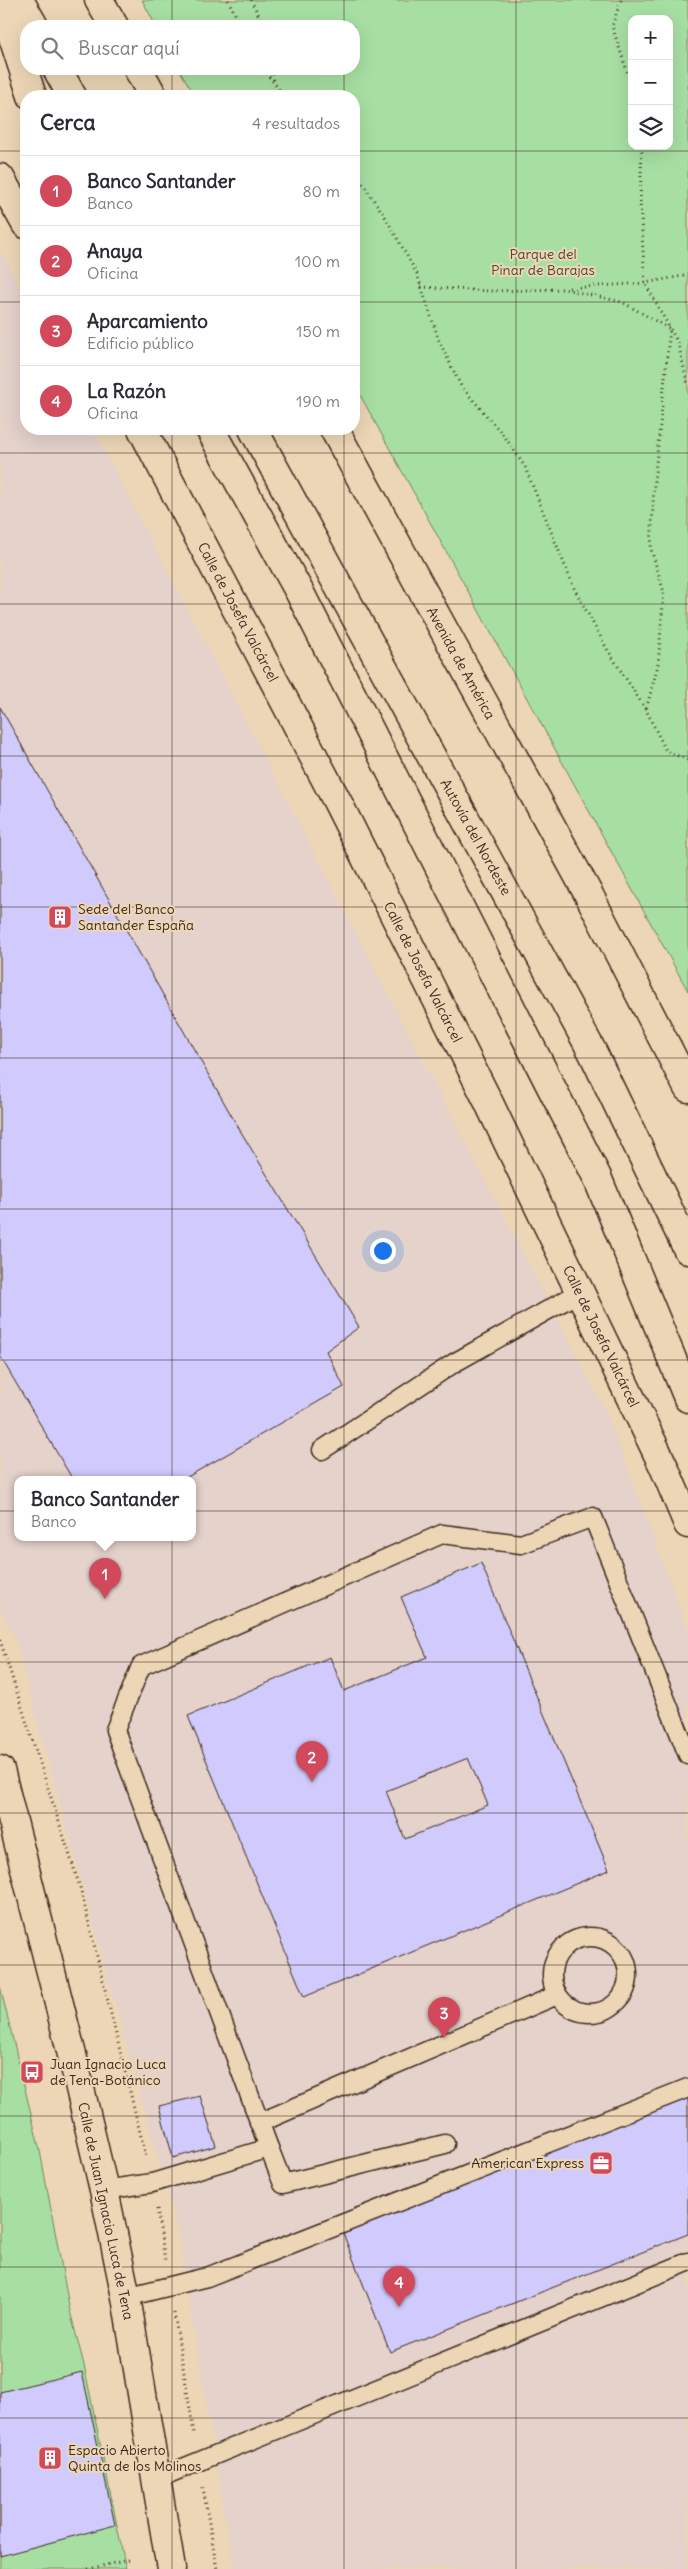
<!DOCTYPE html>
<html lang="es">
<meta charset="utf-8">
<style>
:root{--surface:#fff;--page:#f2f2f3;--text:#2b2b33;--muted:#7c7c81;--line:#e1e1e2;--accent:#d1495b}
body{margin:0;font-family:Delius,sans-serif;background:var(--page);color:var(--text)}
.controls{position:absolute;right:15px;top:15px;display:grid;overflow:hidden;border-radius:10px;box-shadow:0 5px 20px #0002}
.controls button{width:45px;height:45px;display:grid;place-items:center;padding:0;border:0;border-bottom:1px solid var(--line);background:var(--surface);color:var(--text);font:25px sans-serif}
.you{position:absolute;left:382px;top:1250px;width:18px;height:18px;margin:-12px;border:4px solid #fff;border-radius:50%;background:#1a73e8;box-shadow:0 0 0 8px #1a73e833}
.badge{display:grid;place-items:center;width:32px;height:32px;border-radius:50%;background:var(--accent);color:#fff;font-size:16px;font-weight:700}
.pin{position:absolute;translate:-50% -41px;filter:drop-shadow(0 1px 2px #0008)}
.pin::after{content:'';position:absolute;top:26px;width:18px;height:15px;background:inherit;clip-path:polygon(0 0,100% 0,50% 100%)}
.popup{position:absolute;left:14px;top:1476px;width:182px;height:65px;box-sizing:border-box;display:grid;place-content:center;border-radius:10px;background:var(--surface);filter:drop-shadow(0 1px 4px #0005);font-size:16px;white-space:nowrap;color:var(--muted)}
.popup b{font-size:19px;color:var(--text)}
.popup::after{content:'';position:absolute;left:50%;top:100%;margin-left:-10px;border:10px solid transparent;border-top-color:var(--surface)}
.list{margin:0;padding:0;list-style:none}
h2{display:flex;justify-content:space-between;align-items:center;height:65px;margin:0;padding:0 20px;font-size:21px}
h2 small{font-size:16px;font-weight:400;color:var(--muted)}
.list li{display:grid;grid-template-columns:32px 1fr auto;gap:15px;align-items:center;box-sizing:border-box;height:70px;padding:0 20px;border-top:1px solid var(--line)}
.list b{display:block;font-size:19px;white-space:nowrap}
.list p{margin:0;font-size:16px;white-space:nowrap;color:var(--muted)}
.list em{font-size:16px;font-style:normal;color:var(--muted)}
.icon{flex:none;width:28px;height:28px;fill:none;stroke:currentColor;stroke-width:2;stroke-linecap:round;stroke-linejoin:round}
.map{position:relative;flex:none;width:688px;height:2569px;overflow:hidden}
.search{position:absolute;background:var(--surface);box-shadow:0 5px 20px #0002;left:20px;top:20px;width:340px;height:55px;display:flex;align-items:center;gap:12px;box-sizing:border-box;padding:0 18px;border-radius:20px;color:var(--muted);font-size:19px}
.panel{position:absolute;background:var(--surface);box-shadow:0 5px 20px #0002;left:20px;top:90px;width:340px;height:345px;border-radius:20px}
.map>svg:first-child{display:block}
</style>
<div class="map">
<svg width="688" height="2569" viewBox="0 0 688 2569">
<rect width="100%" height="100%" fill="#edd6b6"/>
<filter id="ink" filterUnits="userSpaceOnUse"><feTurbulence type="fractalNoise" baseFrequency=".02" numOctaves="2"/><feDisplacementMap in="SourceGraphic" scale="10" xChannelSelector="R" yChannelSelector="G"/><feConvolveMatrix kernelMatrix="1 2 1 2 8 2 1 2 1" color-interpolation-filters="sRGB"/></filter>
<g filter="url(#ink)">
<path fill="#e4d2cb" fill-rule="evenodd" d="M 0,249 L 26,300 L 26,429 L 93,429 L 608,1416 L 688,1631 L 688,2569 L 234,2569 L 177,2228 L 14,1635 L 0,1609 ZM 18,1480 L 192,1480 L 192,1538 L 18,1538 Z"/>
<g fill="#a7dfa3" stroke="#718460" fill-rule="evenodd">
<path d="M 142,0 L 688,0 L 688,991 L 354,384 L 354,96 L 195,96 L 179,69 L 354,69 L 354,26 L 156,26 ZM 632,19 L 669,19 L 669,146 L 632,146 Z"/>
<polygon points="0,1986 40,2151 70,2311 84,2365 126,2569 0,2569"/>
</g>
<g fill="#d0cafd" stroke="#3b2a1e" fill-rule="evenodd">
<polygon points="0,707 238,1127 359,1327 326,1351 344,1387 182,1480 73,1480 0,1356"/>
<path d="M 481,1563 L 609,1870 L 304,1997 L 188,1716 L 330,1657 L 344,1691 L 427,1657 L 401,1597 ZM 468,1758 L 488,1805 L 405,1839 L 386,1791 Z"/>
<polygon points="688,2094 688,2234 390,2352 342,2231"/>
<polygon points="200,2096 216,2146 173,2158 159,2106"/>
<polygon points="82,2372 115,2525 0,2556 0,2392"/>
</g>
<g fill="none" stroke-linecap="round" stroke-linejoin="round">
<g stroke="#3b2a1e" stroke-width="21">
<g id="lane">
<polyline points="322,1450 454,1363 580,1292"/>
<circle cx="590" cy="1975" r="38"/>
<polyline points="259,2123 557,1995"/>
<polyline points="269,2148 115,1730 141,1666 442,1534 521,1544 593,1517 688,1755"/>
<polyline points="104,2190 152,2183 269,2148 283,2184 445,2144"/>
<polyline points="126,2297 207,2277 688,2088"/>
<polyline points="156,2479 688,2262"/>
</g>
</g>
<g stroke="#3b2a1e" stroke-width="31">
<g id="street">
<polyline points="0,178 26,224"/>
<polyline points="142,429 337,801 487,1099 664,1467 688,1524"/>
</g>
</g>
<g stroke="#3b2a1e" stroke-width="31">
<polyline id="secondary" points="0,1770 74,2063 104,2190 126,2297 171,2569"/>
</g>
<g stroke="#3b2a1e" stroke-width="31">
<g id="highway">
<polyline points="1,0 32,96"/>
<polyline points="19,0 34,26"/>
<polyline points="99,0 114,26"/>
<polyline points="57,69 72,96"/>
<polyline points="138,69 153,96"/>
<polyline points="210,429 300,593 597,1177 688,1398"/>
<polyline points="253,429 592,1051 688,1250"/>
<polyline points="334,429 590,897 688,1088"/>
</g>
</g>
<g stroke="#3b2a1e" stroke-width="3" stroke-dasharray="1 4" stroke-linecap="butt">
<polyline points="228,0 241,26"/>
<polyline points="251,0 264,26"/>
<polyline points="621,0 612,26 632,86"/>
<polyline points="263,69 284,96"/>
<polyline points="272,69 274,82"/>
<polyline points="642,146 640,202 645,283 678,343 688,385"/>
<polyline points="354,171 386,218 417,274 439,341 461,386 505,437 525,467 574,588 607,649 646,710 666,751 688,760"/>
<polyline points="421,287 489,291 564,289 622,302 670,329 654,483 651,549 664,592 658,665 646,710"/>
<polyline points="569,288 645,283 688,275"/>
<polyline points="0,1640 80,1887 146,2157"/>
<polyline points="157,2209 165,2260"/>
<polyline points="174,2313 194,2433"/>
<polyline points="203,2488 217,2569"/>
<polyline points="88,2569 128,2560"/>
</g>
<use href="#lane" stroke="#edd6b6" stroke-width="18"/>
<use href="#street" stroke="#edd6b6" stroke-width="28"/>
<use href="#secondary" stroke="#edd6b6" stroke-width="28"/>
<use href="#highway" stroke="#edd6b6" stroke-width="28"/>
</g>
</g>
<path fill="none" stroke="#3b2a1e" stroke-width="1" stroke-opacity="0.55" d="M 172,0 L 172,26M 344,0 L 344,26M 516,0 L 516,2569M 172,69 L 172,96M 344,69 L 344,96M 0,151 L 26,151M 354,151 L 688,151M 0,302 L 26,302M 354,302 L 688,302M 172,429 L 172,2569M 344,429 L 344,2569M 0,453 L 688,453M 0,604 L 688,604M 0,756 L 688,756M 0,907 L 688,907M 0,1058 L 688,1058M 0,1209 L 688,1209M 0,1360 L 688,1360M 0,1511 L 688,1511M 0,1662 L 688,1662M 0,1813 L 688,1813M 0,1965 L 688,1965M 0,2116 L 688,2116M 0,2267 L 688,2267M 0,2418 L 688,2418"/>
<defs>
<g id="building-square" transform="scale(1.25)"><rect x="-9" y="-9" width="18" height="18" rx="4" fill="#d1495b" stroke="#edd6b6"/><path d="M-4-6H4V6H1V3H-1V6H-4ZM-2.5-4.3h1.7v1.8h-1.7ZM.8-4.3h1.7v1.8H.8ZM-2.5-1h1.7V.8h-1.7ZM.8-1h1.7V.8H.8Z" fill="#fff"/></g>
<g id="bus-square" transform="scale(1.25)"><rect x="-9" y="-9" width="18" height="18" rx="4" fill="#d1495b" stroke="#edd6b6"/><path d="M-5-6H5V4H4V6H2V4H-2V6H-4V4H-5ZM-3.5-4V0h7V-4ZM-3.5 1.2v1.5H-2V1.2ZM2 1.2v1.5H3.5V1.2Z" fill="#fff"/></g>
<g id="office-square" transform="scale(1.25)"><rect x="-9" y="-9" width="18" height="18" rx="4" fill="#d1495b" stroke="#edd6b6"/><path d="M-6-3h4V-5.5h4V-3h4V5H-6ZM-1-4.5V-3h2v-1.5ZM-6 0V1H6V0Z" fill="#fff"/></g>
</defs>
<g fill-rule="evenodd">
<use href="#building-square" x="60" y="917"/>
<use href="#bus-square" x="32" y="2072"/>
<use href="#office-square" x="601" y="2163"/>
<use href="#building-square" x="50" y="2458"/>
</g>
<g text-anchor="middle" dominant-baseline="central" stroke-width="4" stroke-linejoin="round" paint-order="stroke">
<g font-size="14" fill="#4b4532" stroke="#edd6b6">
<text x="543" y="254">Parque del<tspan x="543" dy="16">Pinar de Barajas</tspan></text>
</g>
<g font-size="14" fill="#3b2a1e" stroke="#edd6b6">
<text transform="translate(238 612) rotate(62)">Calle de Josefa Valcárcel</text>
<text transform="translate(461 663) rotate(61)">Avenida de América</text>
<text transform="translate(476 837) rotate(61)">Autovía del Nordeste</text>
<text transform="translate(423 972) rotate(63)">Calle de Josefa Valcárcel</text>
<text transform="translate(601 1336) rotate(64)">Calle de Josefa Valcárcel</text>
<text transform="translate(106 2211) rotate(78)">Calle de Juan Ignacio Luca de Tena</text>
</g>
<g font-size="14" fill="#3b2a1e" stroke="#edd6b6" text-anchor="start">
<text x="78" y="909">Sede del Banco<tspan x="78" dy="16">Santander España</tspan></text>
<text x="50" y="2064">Juan Ignacio Luca<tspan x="50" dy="16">de Tena-Botánico</tspan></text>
<text x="584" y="2163" text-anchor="end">American Express</text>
<text x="68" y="2450">Espacio Abierto<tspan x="68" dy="16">Quinta de los Molinos</tspan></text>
</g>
</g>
</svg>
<div class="controls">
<button>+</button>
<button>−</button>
<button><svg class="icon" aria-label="layers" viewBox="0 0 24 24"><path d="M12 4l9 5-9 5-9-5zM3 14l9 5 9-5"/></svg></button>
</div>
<div class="you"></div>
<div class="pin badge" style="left:105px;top:1599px">1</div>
<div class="popup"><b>Banco Santander</b>Banco</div>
<div class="pin badge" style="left:312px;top:1782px">2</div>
<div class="pin badge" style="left:444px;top:2038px">3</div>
<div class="pin badge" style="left:399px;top:2307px">4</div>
<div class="search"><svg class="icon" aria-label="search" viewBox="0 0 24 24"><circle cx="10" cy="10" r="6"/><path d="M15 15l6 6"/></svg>Buscar aquí</div>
<section class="panel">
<h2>Cerca<small>4 resultados</small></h2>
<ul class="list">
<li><span class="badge">1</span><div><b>Banco Santander</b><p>Banco</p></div><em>80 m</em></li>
<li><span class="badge">2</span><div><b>Anaya</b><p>Oficina</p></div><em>100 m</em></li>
<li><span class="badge">3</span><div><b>Aparcamiento</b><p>Edificio público</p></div><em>150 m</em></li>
<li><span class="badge">4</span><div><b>La Razón</b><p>Oficina</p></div><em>190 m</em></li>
</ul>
</section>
</div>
